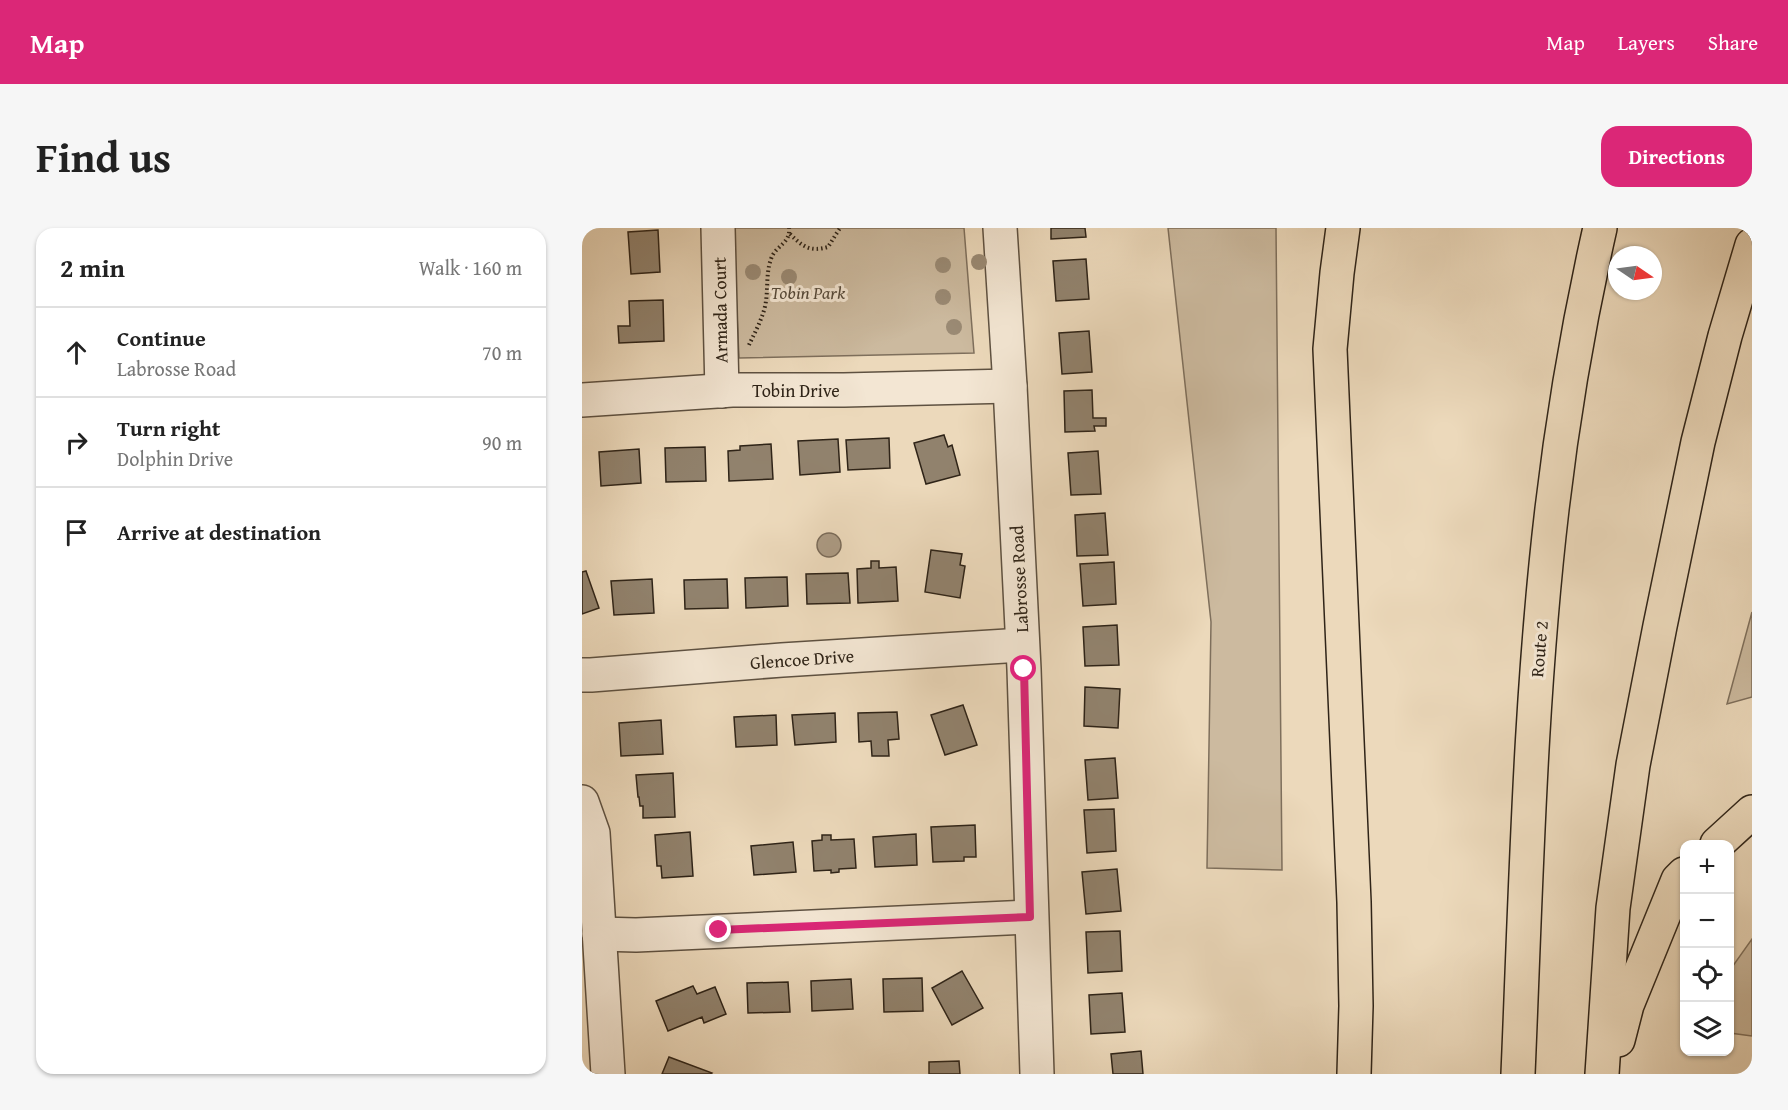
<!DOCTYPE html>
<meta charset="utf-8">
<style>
:root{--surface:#fff;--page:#f6f6f6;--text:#222;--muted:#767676;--line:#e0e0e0;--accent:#db2777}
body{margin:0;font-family:"Gentium Book Plus",serif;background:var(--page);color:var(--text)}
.controls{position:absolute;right:18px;bottom:18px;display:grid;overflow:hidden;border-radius:12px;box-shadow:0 2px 4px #0004}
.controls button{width:54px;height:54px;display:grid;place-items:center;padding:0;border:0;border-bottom:2px solid var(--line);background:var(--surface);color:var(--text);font:30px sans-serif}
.compass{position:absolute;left:1026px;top:18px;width:54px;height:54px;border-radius:50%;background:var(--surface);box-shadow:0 2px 4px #0004;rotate:103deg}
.stop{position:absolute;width:18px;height:18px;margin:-14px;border:4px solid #db2777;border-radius:50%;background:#fff}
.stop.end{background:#db2777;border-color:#fff;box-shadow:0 2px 6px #0008}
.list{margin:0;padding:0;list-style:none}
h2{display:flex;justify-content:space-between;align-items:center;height:78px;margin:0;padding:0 24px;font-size:26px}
h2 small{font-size:20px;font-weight:400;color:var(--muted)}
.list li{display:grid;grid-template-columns:39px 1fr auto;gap:18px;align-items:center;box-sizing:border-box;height:90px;padding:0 24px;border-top:2px solid var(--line)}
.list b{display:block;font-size:22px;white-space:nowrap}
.list p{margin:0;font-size:20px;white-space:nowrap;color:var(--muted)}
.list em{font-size:20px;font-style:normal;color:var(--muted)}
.icon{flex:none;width:33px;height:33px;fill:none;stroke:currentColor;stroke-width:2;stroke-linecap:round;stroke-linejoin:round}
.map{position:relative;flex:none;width:1170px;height:846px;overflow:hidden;border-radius:18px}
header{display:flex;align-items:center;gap:36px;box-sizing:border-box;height:84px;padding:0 30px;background:var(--accent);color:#fff}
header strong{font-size:28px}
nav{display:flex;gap:33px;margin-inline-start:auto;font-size:21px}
.intro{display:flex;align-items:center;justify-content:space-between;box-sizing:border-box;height:144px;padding:0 36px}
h1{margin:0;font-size:42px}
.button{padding:15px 27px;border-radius:18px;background:var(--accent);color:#fff;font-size:21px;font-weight:700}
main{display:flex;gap:36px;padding:0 36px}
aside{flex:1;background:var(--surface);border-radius:18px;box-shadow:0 2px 4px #0004}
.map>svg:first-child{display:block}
</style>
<header>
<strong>Map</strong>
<nav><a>Map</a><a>Layers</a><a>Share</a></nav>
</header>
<div class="intro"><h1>Find us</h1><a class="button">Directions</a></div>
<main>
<aside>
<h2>2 min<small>Walk · 160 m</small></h2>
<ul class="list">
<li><svg class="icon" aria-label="ahead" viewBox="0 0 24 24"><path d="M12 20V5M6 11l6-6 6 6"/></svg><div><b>Continue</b><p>Labrosse Road</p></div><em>70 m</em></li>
<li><svg class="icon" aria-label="right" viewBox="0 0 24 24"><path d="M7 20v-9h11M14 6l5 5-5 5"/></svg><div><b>Turn right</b><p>Dolphin Drive</p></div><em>90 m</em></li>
<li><svg class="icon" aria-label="arrive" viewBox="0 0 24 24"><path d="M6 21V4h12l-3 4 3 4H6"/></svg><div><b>Arrive at destination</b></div></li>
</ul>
</aside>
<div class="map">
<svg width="1170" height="846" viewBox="0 0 1170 846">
<rect width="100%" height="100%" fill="#ecd9bb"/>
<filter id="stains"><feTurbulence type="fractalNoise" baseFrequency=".00333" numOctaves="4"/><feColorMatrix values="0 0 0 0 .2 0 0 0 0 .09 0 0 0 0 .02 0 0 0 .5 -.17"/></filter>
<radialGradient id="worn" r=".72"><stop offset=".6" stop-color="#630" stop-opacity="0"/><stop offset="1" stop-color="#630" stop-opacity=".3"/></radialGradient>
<g fill="#ccba9f" stroke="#7e6f5c" stroke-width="1.5">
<polygon points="151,0 382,0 392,125 157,130"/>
<polygon points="586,0 694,0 700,642 625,640 629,394"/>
<polygon points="1170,384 1170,469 1145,476"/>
<polygon points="1170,711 1170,808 1148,805 1148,742"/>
</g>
<circle fill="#ac9b84" stroke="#7a6b59" stroke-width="1.5" cx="247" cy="317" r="12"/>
<g fill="#91826d" stroke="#2f2418" stroke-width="1.5">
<polygon points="469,0 503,0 504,9 469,11"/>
<polygon points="76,2 78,44 49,46 46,4"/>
<polygon points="504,31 507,71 474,73 471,33"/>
<polygon points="81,72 82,113 37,115 36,98 48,98 47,73"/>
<polygon points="507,103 510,144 480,146 477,105"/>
<polygon points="510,162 511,190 524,190 524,198 512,198 513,203 483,204 482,163"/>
<polygon points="362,207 366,219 370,217 378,247 344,256 332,215"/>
<polygon points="307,210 308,240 266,242 264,212"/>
<polygon points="256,211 258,244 218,247 216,213"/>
<polygon points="189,216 191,251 147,253 146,223 158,222 158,218"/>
<polygon points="123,219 124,253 84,254 83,220"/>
<polygon points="57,221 59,255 19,258 17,224"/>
<polygon points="516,223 519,266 489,267 486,225"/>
<polygon points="523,285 526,327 495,328 493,287"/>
<polygon points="349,322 380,326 378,337 383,338 378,370 343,364"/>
<polygon points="289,333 297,333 297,340 314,339 316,373 276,375 275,341 289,340"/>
<polygon points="532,334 534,376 501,378 498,336"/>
<polygon points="4,343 17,380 0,386 0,344"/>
<polygon points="266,345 268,375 225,376 224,346"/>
<polygon points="205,349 206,378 164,380 163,350"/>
<polygon points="70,351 72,385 32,387 29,353"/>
<polygon points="145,351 146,380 103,381 102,352"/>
<polygon points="535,397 537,437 503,438 501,399"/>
<polygon points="503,459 538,461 536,500 502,498"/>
<polygon points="381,477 395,517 363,527 349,487"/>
<polygon points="315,484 317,511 306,512 307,528 290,528 289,513 277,514 276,485"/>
<polygon points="253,485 254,514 213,517 210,487"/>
<polygon points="194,487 195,517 154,519 152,489"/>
<polygon points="79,492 81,526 39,528 37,495"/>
<polygon points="533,530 536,570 506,572 503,532"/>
<polygon points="91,545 93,589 61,590 61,578 58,578 57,569 56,569 54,547"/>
<polygon points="532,581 534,623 505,625 502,582"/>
<polygon points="393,597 394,629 382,629 382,633 351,634 349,599"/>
<polygon points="108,604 111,648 80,650 79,638 75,638 73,607"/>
<polygon points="334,606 335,637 293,639 291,609"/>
<polygon points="240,607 249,607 249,612 272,611 274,640 257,641 257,644 249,645 249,642 232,643 230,613 240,612"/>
<polygon points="211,614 214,644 172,647 169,618"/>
<polygon points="535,641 539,683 504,686 500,644"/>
<polygon points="538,703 540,743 506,745 504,704"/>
<polygon points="380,743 401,780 370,797 350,760"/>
<polygon points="340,750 341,783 302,784 301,751"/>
<polygon points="269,751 271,781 230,783 229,753"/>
<polygon points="206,754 208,784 166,785 165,755"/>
<polygon points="111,758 115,766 133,759 144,786 122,795 120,789 86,803 74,773"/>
<polygon points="540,765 543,804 509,806 507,767"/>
<polygon points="559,823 561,846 531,846 529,826"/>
<polygon points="87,829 130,845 129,846 80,846"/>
<polygon points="377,833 378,846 347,846 347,834"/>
</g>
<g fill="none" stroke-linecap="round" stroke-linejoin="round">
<g stroke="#5e5141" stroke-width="36">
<g id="minor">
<polyline points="136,0 140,163"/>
<polyline points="418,0 428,158 442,441 455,846"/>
<polyline points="0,172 150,162 262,162 428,158"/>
<polyline points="0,447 9,447 200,432 440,417"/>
<polyline points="0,574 11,605 26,846"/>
<polyline points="17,706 54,707 448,689"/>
</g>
</g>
<g stroke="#2f2418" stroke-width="36">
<g id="highway">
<polyline points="761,0 755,45 748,121 772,674 774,778 772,846"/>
<polyline points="1135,616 1170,584"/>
<polyline points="1036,812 1045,777 1096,652 1102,646"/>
<path d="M 936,846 C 944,658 948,468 970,281 C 981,187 997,93 1018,0"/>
<polyline points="1020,846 1031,680 1051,537 1078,398 1116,214 1143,108 1170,17"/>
</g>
</g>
<g stroke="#2f2418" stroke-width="4" stroke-dasharray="1.5 3" stroke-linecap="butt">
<path d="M 208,6 C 221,19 228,24 246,19 L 258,0"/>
<path d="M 167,117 C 173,104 182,88 184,73 C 186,59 184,45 189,31 C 193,18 209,15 207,0"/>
</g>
<use href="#minor" stroke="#f3e6d3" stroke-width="33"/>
<use href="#highway" stroke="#ecd9bb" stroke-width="33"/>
</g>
<g fill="#9a8a74">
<circle cx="397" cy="34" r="8"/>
<circle cx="361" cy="37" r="8"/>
<circle cx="171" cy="44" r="8"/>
<circle cx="207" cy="49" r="8"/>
<circle cx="361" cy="69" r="8"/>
<circle cx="372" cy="99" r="8"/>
</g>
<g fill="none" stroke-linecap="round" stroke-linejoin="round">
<polyline stroke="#db2777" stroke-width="8" points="137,702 448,689 442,441"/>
</g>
<g text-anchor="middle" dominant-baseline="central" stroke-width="6" stroke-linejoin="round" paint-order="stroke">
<g font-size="18" font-style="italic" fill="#564a3a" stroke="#f3e6d3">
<text x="226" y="64">Tobin Park</text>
</g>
<g font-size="18" fill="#2f2418" stroke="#f3e6d3">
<text transform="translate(138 82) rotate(-91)">Armada Court</text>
<text x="214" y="162">Tobin Drive</text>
<text transform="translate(437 351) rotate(-93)">Labrosse Road</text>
<text transform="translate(957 421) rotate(-85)">Route 2</text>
<text transform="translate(220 431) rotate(-4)">Glencoe Drive</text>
</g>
</g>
<rect width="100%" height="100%" filter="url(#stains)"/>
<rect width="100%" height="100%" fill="url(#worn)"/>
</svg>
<div class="controls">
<button>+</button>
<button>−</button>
<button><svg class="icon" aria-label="locate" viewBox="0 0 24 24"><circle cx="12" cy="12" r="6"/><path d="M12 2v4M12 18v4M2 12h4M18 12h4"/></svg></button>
<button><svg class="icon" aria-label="layers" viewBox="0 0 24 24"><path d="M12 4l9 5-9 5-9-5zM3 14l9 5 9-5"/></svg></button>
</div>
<svg class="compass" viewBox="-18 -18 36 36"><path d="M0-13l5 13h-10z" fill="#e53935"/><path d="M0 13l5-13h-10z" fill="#767676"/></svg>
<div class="stop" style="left:442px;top:441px"></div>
<div class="stop end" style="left:137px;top:702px"></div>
</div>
</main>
